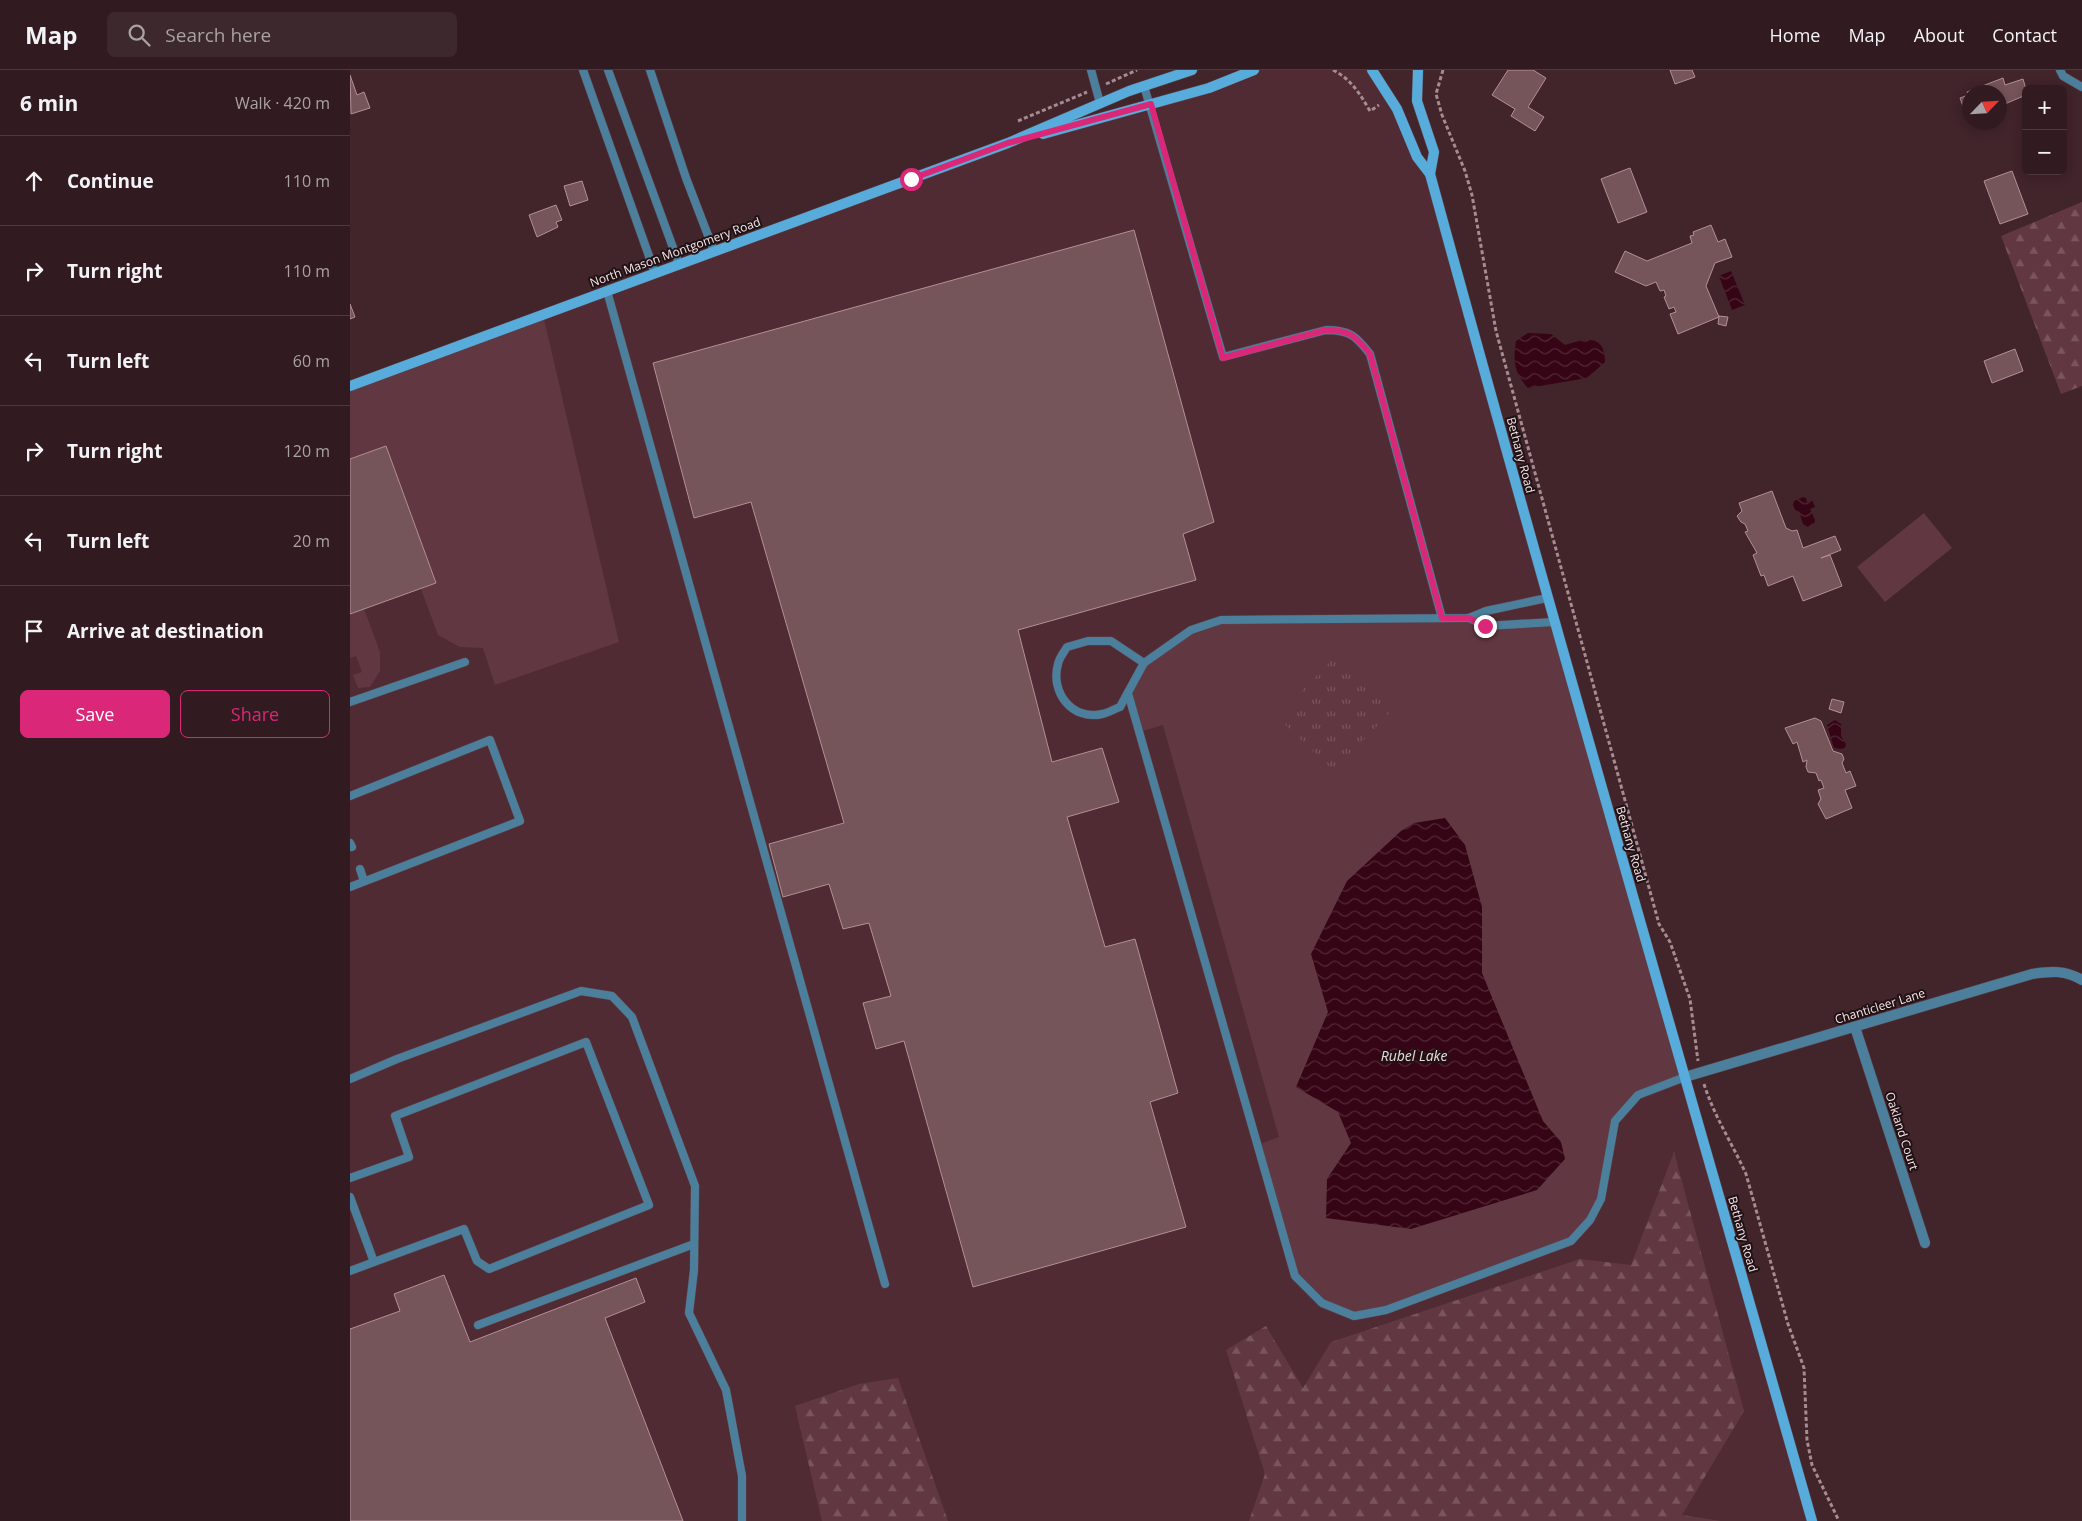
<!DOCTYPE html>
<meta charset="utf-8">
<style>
:root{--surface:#321b20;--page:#3d282d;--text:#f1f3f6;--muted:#a8a1a5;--line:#4d393e;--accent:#db2777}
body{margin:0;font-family:"Open Sans",sans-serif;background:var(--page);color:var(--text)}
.controls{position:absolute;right:15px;top:15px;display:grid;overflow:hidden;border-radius:8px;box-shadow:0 2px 12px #0003}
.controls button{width:45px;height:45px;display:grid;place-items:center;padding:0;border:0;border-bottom:1px solid var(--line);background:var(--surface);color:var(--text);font:25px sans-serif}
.compass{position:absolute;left:1612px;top:15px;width:45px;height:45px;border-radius:50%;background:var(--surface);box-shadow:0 2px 12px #0003;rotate:65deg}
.stop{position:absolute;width:15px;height:15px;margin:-11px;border:4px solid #db2777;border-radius:50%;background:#fff}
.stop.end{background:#db2777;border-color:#fff;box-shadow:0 1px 5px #0008}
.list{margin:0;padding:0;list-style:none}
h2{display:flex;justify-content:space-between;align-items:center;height:65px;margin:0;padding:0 20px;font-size:21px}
h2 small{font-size:16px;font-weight:400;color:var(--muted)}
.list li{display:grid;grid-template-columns:32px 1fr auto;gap:15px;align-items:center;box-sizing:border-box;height:90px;padding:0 20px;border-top:1px solid var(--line)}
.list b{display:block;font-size:19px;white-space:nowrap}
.list em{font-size:16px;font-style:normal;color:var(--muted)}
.actions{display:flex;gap:10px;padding:15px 20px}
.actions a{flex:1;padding:11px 0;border:1px solid var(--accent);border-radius:8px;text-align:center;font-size:18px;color:var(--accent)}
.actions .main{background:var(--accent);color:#fff}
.icon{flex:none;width:28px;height:28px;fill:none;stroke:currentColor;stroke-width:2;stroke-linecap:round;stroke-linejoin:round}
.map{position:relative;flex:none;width:1732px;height:1451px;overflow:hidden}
header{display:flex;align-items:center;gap:30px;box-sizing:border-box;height:70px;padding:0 25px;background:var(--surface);border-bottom:1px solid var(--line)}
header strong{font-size:24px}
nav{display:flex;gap:28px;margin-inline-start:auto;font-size:18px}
.search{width:350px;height:45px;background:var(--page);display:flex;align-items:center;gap:12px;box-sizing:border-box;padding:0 18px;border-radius:8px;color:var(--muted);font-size:19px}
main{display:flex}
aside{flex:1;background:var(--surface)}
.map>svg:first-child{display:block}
</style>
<header>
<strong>Map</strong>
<div class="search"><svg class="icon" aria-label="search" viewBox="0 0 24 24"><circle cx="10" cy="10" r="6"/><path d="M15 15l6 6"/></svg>Search here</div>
<nav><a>Home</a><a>Map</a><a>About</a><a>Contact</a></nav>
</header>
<main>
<aside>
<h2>6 min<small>Walk · 420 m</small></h2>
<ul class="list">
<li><svg class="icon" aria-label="ahead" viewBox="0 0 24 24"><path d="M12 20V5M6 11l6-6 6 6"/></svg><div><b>Continue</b></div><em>110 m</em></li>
<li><svg class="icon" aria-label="right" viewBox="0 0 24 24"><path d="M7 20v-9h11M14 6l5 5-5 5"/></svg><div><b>Turn right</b></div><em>110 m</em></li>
<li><svg class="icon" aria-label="left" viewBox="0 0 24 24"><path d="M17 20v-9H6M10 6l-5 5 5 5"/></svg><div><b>Turn left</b></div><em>60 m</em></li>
<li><svg class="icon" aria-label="right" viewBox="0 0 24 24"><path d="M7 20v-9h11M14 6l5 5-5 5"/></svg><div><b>Turn right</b></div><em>120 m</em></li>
<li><svg class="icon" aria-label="left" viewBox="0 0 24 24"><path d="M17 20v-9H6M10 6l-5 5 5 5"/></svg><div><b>Turn left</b></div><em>20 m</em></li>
<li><svg class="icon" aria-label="arrive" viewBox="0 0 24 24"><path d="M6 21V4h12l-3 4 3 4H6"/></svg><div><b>Arrive at destination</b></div></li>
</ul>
<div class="actions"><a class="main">Save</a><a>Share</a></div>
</aside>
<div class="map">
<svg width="1732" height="1451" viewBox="0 0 1732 1451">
<defs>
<pattern id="forest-firs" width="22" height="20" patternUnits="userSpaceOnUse" patternTransform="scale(1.25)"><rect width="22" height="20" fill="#613841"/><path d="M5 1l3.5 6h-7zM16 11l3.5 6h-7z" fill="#79555c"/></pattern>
<pattern id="park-tufts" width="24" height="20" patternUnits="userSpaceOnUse" patternTransform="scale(1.25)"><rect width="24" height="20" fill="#613841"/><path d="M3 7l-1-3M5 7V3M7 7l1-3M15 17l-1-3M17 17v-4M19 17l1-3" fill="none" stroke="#79555c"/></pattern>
<pattern id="water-waves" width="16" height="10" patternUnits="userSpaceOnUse" patternTransform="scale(1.25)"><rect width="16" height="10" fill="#350415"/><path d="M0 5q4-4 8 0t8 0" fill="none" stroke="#532837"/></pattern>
</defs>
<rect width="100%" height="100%" fill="#42242b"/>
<polygon fill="#502b34" points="904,0 1022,0 1080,104 1461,1451 0,1451 0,317 658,73"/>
<g fill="#613841">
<polygon points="193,245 269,572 145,615 133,578 110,577 88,565 71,519 86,513 36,376 0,389 0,317"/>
<polygon points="1574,443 1602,478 1535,532 1507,497"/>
<polygon points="14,539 30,582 30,601 20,617 8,618 3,605 12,602 6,586 0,588 0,544"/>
<polygon points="1119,548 1135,556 1204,552 1335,1007 1288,1025 1265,1051 1251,1129 1221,1171 1036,1240 1004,1246 972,1233 945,1206 908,1075 929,1067 813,655 789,662 778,623 794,593 841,560 871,550"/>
</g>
<g fill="url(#forest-firs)">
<polygon points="1732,132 1732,316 1711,324 1651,166"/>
<polygon points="1324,1082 1394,1341 1332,1445 1371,1451 899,1451 915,1404 876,1280 916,1256 953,1318 981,1272 1230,1189 1281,1195"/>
<polygon points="548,1308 598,1451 472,1451 445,1336 509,1314"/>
</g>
<polygon fill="url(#park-tufts)" points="987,584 1044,638 984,701 927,647"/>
<g fill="url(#water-waves)">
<polygon points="1381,201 1395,235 1382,240 1369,206"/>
<path d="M 1178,263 L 1201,264 L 1215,275 C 1235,269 1255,263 1255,292 L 1237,308 L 1178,318 C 1164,302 1163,292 1166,271 Z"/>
<polygon points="1453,427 1456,428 1457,432 1462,430 1465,437 1460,439 1465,450 1464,454 1458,457 1453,454 1449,442 1445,440 1443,435 1444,431"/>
<polygon points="1485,650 1491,654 1491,666 1496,674 1495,678 1490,679 1484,678 1477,655"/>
<polygon points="1095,748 1115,775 1132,837 1132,903 1193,1051 1211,1072 1215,1089 1187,1120 1061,1159 976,1148 977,1109 1001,1073 988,1042 946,1017 978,942 961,884 997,811 1051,761 1064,753"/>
</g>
<g fill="#75545a" stroke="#b48f97">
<polygon points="1158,0 1183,0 1196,8 1178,37 1194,47 1185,61 1161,46 1165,39 1142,25"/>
<polygon points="1320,0 1342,0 1345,7 1325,14"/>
<polygon points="0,5 7,25 14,22 20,38 1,44"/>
<polygon points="1653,8 1655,15 1673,9 1676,19 1676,25 1650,36 1651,39 1650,42 1650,22 1620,22 1620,44 1616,45 1610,28 1618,25 1617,22"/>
<polygon points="1280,98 1297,142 1268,153 1251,109"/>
<polygon points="1662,101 1678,144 1650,154 1634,111"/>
<polygon points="232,111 238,130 220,136 214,116"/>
<polygon points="206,135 212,150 206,152 208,157 187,167 179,145"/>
<polygon points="1361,155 1368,172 1375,169 1382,187 1365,193 1356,216 1369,247 1328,264 1320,244 1326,242 1324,237 1319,239 1314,227 1316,226 1314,220 1310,221 1306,212 1296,216 1265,202 1275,181 1297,191 1342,173 1340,166 1344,165 1343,162"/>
<polygon points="784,160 864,452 833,464 846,510 668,560 702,692 752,678 769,732 717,747 755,877 785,869 828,1023 800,1032 836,1157 623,1217 554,971 526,979 513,933 541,926 519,853 493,859 479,814 433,827 419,774 494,753 401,432 344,448 303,293"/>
<polygon points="0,234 5,247 0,249"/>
<polygon points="1369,246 1378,247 1376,256 1368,254"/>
<polygon points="1665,279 1673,301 1642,313 1634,291"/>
<polygon points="36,376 86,513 0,544 0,389"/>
<polygon points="1422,421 1436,458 1442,461 1447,460 1453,478 1485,466 1491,480 1471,488 1480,485 1492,516 1453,531 1443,506 1418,516 1414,505 1411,506 1403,485 1407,483 1395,462 1398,461 1395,454 1391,452 1387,446 1392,441 1389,433"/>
<polygon points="1482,629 1494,632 1491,643 1479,639"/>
<polygon points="1465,648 1471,651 1483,681 1492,684 1494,689 1492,693 1496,703 1500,701 1506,716 1495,720 1502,738 1476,749 1468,734 1471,729 1468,720 1474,718 1471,710 1469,711 1466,703 1458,702 1456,697 1457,690 1453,692 1447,672 1443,674 1435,658"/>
<polygon points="94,1205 120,1272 286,1208 295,1232 255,1248 333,1451 0,1451 0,1259 50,1241 44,1224"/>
</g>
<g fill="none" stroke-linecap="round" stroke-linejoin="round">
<g stroke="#5f4349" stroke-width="9">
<g id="lane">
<polyline points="233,0 305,203"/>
<polyline points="258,0 329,194"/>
<polyline points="300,0 336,108 364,181"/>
<polyline points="741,0 750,33"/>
<polyline points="1710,0 1713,6 1732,17"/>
<path d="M 794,16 L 873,287 L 976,260 C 1000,260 1006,266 1020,284 L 1092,548"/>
<polyline points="257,221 535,1214"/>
<polyline points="1119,548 1135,556 1204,552"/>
<path d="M 794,593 L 770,637 C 764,639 758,643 752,644 C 722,651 700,622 708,594 C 709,588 714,582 717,577 L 738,571 L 761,571 L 794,593 L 841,560 L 871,550 L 1119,548 L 1136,541 L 1197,528"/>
<polyline points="778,623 945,1206 972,1233 1004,1246 1036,1240 1221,1171 1240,1150 1251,1129 1265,1051 1288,1025 1335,1007"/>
<polyline points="0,632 115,592"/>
<polyline points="0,726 140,670 170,751 0,817"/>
<polyline points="0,773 2,777"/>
<polyline points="10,799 14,811"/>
<polyline points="0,1009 47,989 231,921 262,926 282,947 345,1116 344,1200 339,1243 376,1320 392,1406 392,1451"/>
<polyline points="0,1108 59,1087 45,1046 236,972 299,1135 139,1199 127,1191 114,1159 24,1192"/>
<polyline points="0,1127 24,1192 0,1201"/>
<polyline points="128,1255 344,1174"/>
</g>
</g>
<g stroke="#5f4349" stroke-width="11">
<g id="street">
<polyline points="1505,957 1575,1173"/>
<path d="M 1335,1007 L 1682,904 C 1701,901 1715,900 1732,910"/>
</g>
</g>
<g stroke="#5f4349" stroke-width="11">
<g id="secondary">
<path d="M 1022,0 L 1047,39 L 1067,87 L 1080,104 C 1203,554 1334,1002 1462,1451"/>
<polyline points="1068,0 1067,31 1084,82 1080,104"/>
<polyline points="693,64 859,18 904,0"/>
<polyline points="0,316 658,73 779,21 842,0"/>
</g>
</g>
<g stroke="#a58c91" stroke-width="3" stroke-dasharray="4 2.5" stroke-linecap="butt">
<path d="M 983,0 C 1001,9 1010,24 1020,41 L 1029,35"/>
<polyline points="1093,0 1086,24 1092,45 1115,101 1122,125 1146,261 1309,854 1320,872 1340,929 1348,991"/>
<polyline points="756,14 787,0"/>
<polyline points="668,51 737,22"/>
<path d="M 1354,1014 C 1364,1046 1382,1073 1396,1104 L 1438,1254 L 1454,1298 L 1457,1370 L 1462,1395 L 1489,1451"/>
</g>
<use href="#lane" stroke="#4c7f9c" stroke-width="8"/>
<use href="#street" stroke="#4c7f9c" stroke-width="10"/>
<use href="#secondary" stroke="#57acdb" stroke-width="10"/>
</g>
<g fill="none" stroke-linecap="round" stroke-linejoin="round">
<path stroke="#db2777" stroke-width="6" d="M 561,109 L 658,73 L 801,34 L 873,288 L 976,260 C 999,260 1006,266 1020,284 L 1092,548 L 1119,548 L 1135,556"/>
</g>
<g text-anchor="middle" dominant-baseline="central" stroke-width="4" stroke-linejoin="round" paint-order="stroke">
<g font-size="12" fill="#fae5e9" stroke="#1f1215">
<text transform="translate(325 182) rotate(-20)">North Mason Montgomery Road</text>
<text transform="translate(1171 385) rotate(75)">Bethany Road</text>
<text transform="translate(1281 774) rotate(74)">Bethany Road</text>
<text transform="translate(1530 936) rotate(-17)">Chanticleer Lane</text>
<text transform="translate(1552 1061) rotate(72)">Oakland Court</text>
<text transform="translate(1393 1164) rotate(74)">Bethany Road</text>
</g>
<g font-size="14" font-style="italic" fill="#f0d9dd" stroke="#1f1215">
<text x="1064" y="985">Rubel Lake</text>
</g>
</g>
</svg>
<div class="controls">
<button>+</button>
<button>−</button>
</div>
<svg class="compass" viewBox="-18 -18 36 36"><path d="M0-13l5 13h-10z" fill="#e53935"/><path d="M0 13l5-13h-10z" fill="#a8a1a5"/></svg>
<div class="stop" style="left:561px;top:109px"></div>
<div class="stop end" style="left:1135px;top:556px"></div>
</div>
</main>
